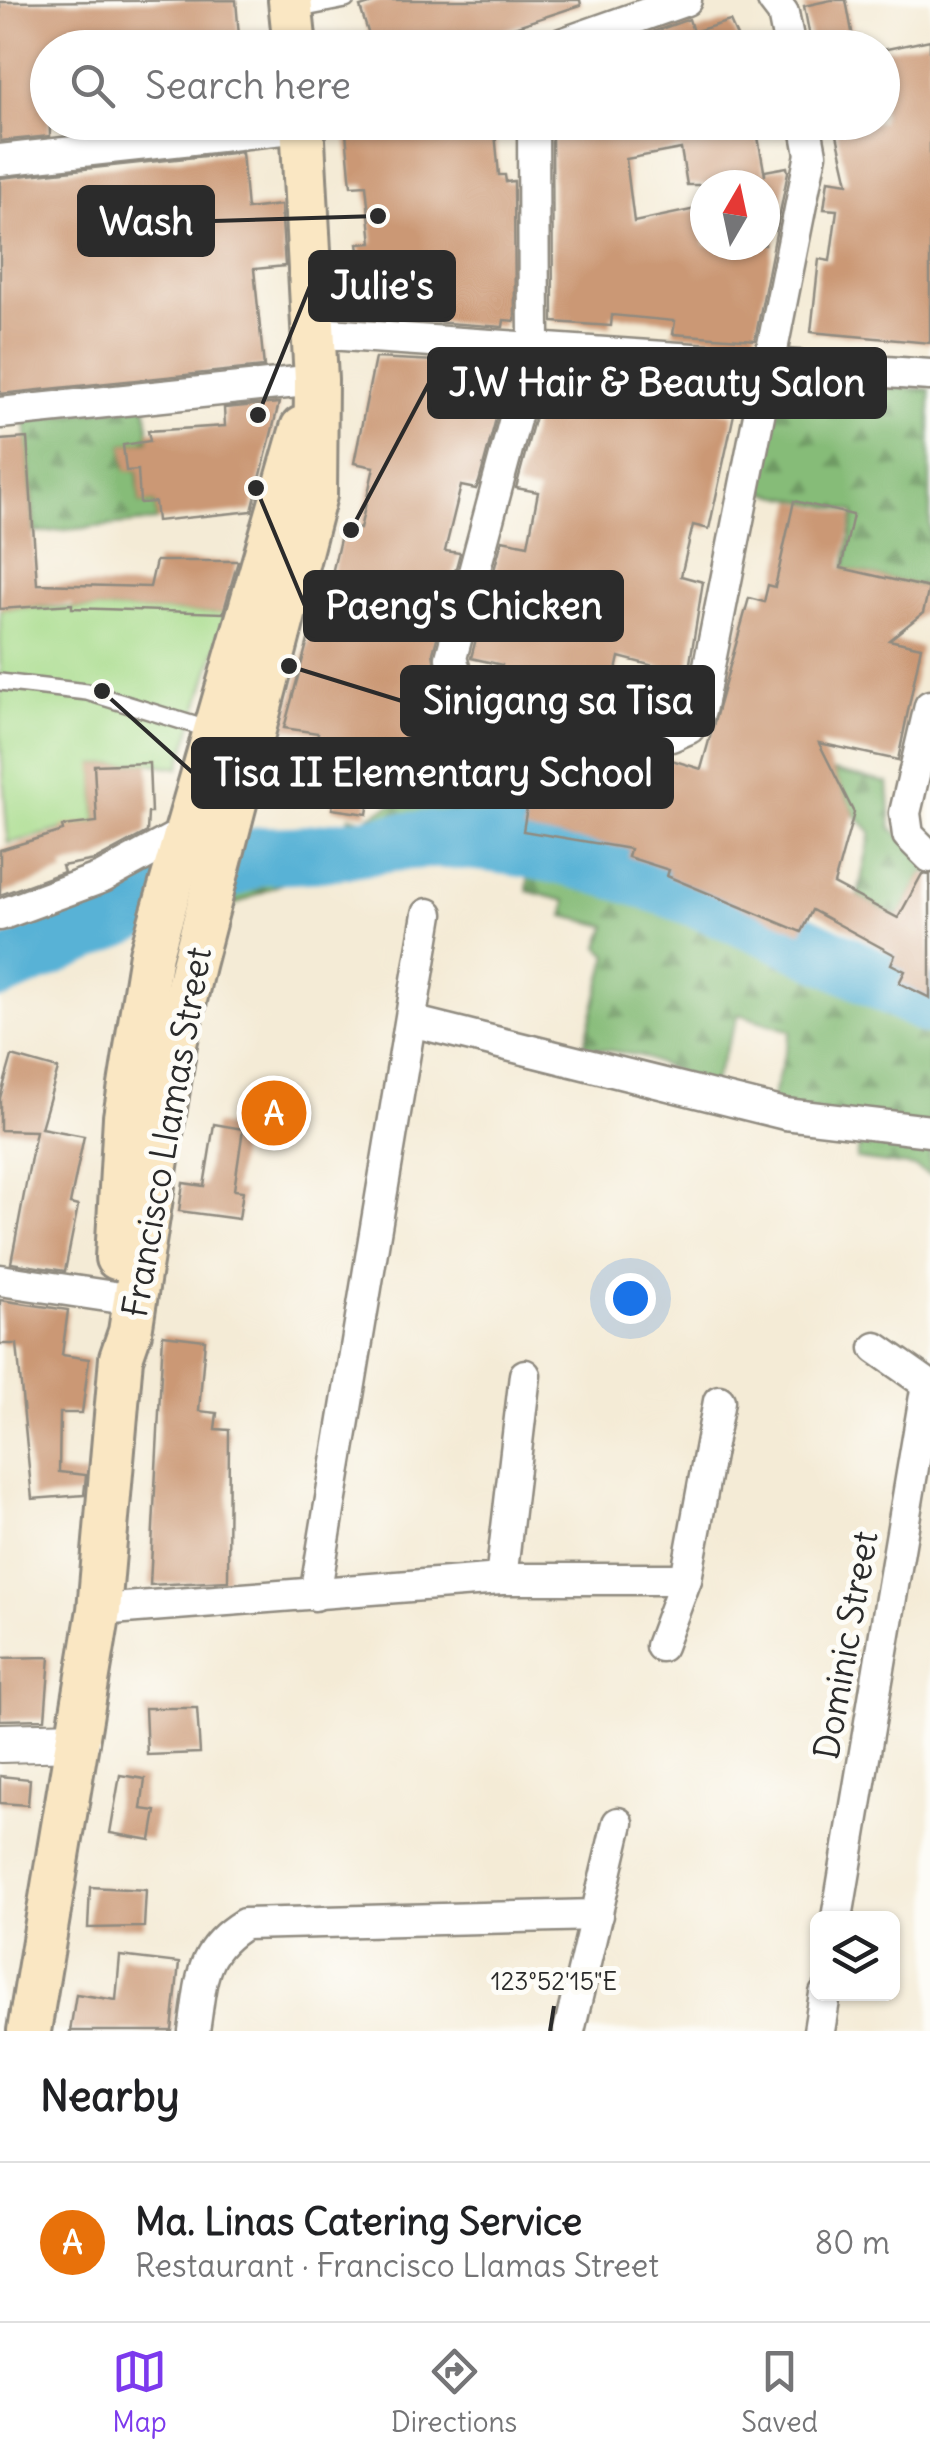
<!DOCTYPE html>
<meta charset="utf-8">
<style>
:root{--surface:#fff;--page:#f2f2f2;--text:#202124;--muted:#757577;--line:#e0e0e0;--accent:#7c3aed}
body{margin:0;font-family:Delius,sans-serif;background:var(--page);color:var(--text)}
.controls{position:absolute;right:30px;bottom:30px;display:grid;overflow:hidden;border-radius:15px;box-shadow:0 2px 8px #0004}
.controls button{width:90px;height:90px;display:grid;place-items:center;padding:0;border:0;border-bottom:2px solid var(--line);background:var(--surface);color:var(--text);font:50px sans-serif}
.compass{position:absolute;left:690px;top:170px;width:90px;height:90px;border-radius:50%;background:var(--surface);box-shadow:0 2px 8px #0004;rotate:9deg}
.you{position:absolute;left:630px;top:1298px;width:35px;height:35px;margin:-25px;border:8px solid #fff;border-radius:50%;background:#1a73e8;box-shadow:0 0 0 15px #1a73e833}
.badge{display:grid;place-items:center;width:65px;height:65px;border-radius:50%;background:var(--accent);color:#fff;font-size:32px;font-weight:700}
.pin{position:absolute;translate:-50% -50%;border:5px solid #fff;box-shadow:0 2px 10px #0006}
.list{margin:0;padding:0;list-style:none}
h2{display:flex;justify-content:space-between;align-items:center;height:130px;margin:0;padding:0 40px;font-size:42px}
h2 small{font-size:32px;font-weight:400;color:var(--muted)}
.list li{display:grid;grid-template-columns:65px 1fr auto;gap:30px;align-items:center;box-sizing:border-box;height:160px;padding:0 40px;border-top:2px solid var(--line)}
.list b{display:block;font-size:38px;white-space:nowrap}
.list p{margin:0;font-size:32px;white-space:nowrap;color:var(--muted)}
.list em{font-size:32px;font-style:normal;color:var(--muted)}
.icon{flex:none;width:55px;height:55px;fill:none;stroke:currentColor;stroke-width:2;stroke-linecap:round;stroke-linejoin:round}
.map{position:relative;flex:none;width:930px;height:2031px;overflow:hidden}
.search{position:absolute;background:var(--surface);box-shadow:0 2px 8px #0004;left:30px;right:30px;top:30px;height:110px;display:flex;align-items:center;gap:25px;box-sizing:border-box;padding:0 35px;border-radius:55px;color:var(--muted);font-size:38px}
.sheet{height:290px;background:var(--surface)}
nav{display:flex;justify-content:space-around;align-items:center;box-sizing:border-box;height:140px;border-top:2px solid var(--line);background:var(--surface);font-size:28px;color:var(--muted)}
nav a{display:grid;justify-items:center;gap:5px}
nav .on{color:var(--accent)}
.map>svg:first-child{display:block}
</style>
<div class="map">
<svg width="930" height="2031" viewBox="0 0 930 2031">
<defs>
<pattern id="forest-firs" width="22" height="20" patternUnits="userSpaceOnUse" patternTransform="scale(2.5)"><rect width="22" height="20" fill="#86bc78"/><path d="M5 1l3.5 6h-7zM16 11l3.5 6h-7z" fill="#6e9963"/></pattern>
</defs>
<rect width="100%" height="100%" fill="#fdfcf7"/>
<filter id="ink" filterUnits="userSpaceOnUse"><feTurbulence type="fractalNoise" baseFrequency=".01" numOctaves="2"/><feDisplacementMap in="SourceGraphic" scale="20" xChannelSelector="R" yChannelSelector="G"/><feConvolveMatrix kernelMatrix="1 2 1 2 8 2 1 2 1" color-interpolation-filters="sRGB"/></filter>
<filter id="wash" filterUnits="userSpaceOnUse"><feTurbulence type="fractalNoise" baseFrequency=".0048" numOctaves="4" result="noise"/><feDisplacementMap in="SourceGraphic" scale="40" xChannelSelector="R" yChannelSelector="G"/><feGaussianBlur stdDeviation="2.25" result="paint"/><feColorMatrix in="noise" values="0 0 0 0 0 0 0 0 0 0 0 0 0 0 0 0 0 1.4 0 .05"/><feComposite in="paint" operator="in"/></filter>
<g filter="url(#wash)">
<rect width="100%" height="100%" fill="#f4ebd6"/>
<path fill="#a8dc8c" stroke="#6a845c" stroke-width="2.5" d="M 38,607 L 227,613 L 179,768 L 149,763 L 95,765 L 96,822 C 65,826 39,837 8,843 L 0,732 L 0,609 Z"/>
<g fill="url(#forest-firs)" stroke="#587452" stroke-width="2.5">
<polygon points="779,383 930,389 930,588 844,569 855,512 757,491"/>
<polygon points="146,405 150,441 123,445 126,470 137,470 140,503 155,502 157,521 35,533 25,420"/>
<polygon points="833,771 888,783 891,828 930,864 930,873 924,871 898,918 858,896 871,832 854,813"/>
<polygon points="464,783 526,797 523,831 536,840 628,863 800,932 808,918 897,972 892,988 930,1006 930,1176 915,1167 856,1159 865,1118 770,1106 791,1031 739,1014 712,1087 641,1056 584,1046 608,955 599,947 607,926 564,916 566,901 527,891 529,876 447,861 399,859 309,871 232,906 247,853 267,855 279,847 336,843 350,816 363,820 392,804 422,806"/>
</g>
<g fill="none" stroke-linecap="round" stroke-linejoin="round">
<path stroke="#59b2d6" stroke-width="58" d="M 0,970 L 262,855 C 324,859 382,838 444,840 C 604,844 789,934 930,1006"/>
</g>
<g id="blocks">
<g fill="#cb9875" fill-rule="evenodd">
<polygon points="236,0 240,48 48,48 50,136 0,141 0,2"/>
<polygon points="382,0 580,0 581,5 502,31 499,48 373,48 360,7"/>
<polygon points="831,0 846,0 855,48 812,48 804,6"/>
<polygon points="689,19 693,32 730,21 742,48 608,48"/>
<polygon points="930,40 930,343 811,332 819,259 830,261 837,210 824,209 828,180 848,183 834,122 882,122 882,50"/>
<polygon points="345,122 494,122 499,175 505,175 506,182 514,181 515,321 504,320 503,327 405,320 366,299 358,244 372,243 366,185 351,186"/>
<path d="M 552,122 L 749,122 L 752,138 L 758,137 L 765,176 L 765,171 L 787,167 L 788,172 L 755,340 L 673,334 L 675,321 L 612,315 L 611,326 L 553,322 ZM 681,149 L 687,185 L 765,185 L 765,245 L 705,245 L 705,207 L 634,222 L 626,159 Z"/>
<polygon points="242,152 247,209 281,205 285,266 254,269 264,367 0,394 0,178"/>
<polygon points="375,358 498,364 497,369 509,370 479,482 476,489 461,486 445,551 460,553 433,653 436,672 430,694 483,760 492,713 656,752 655,755 701,769 749,598 764,602 768,585 775,587 794,501 853,515 841,568 929,588 923,613 889,640 921,647 898,760 819,743 854,813 834,884 898,918 922,874 930,875 930,998 899,983 905,971 891,964 895,955 812,910 801,932 667,876 669,870 628,857 630,849 523,831 529,795 453,780 418,806 374,770 367,814 332,809 342,751 316,745 318,733 284,728 311,629 319,630 343,526 360,529 374,467 354,463"/>
<polygon points="640,374 676,376 671,400 734,414 709,529 693,525 681,576 703,582 688,675 619,657 609,702 500,676 502,665 471,658 502,540 528,545 538,492 516,488 546,375 637,386"/>
<polygon points="279,403 252,511 157,521 155,502 140,503 138,470 126,471 123,445 150,441 148,431 225,426 224,408"/>
<polygon points="27,438 37,584 150,587 156,561 238,561 223,613 72,608 72,604 0,609 0,440"/>
<polygon points="149,763 151,813 148,813 147,832 95,860 62,866 64,872 0,895 0,850 63,831 62,826 97,822 94,765"/>
<polygon points="12,1056 58,1069 41,1128 84,1136 70,1204 78,1206 65,1271 11,1263 36,1131 0,1130 0,1098"/>
<polygon points="214,1124 243,1129 234,1190 243,1191 239,1219 179,1211 183,1183 204,1186"/>
<polygon points="0,1300 68,1310 62,1355 89,1359 82,1413 60,1413 59,1472 86,1475 84,1495 32,1499 17,1344 0,1344"/>
<polygon points="163,1335 205,1340 199,1411 217,1413 215,1429 229,1430 228,1581 150,1585"/>
<polygon points="50,1657 45,1719 0,1720 0,1658"/>
<polygon points="145,1708 197,1708 200,1753 147,1755"/>
<polygon points="120,1775 145,1779 141,1809 156,1811 151,1840 110,1833"/>
<polygon points="0,1776 30,1779 28,1805 0,1803"/>
<polygon points="90,1887 146,1890 144,1927 88,1928"/>
<polygon points="120,1956 179,1963 172,2031 70,2031 76,1994 116,2000"/>
</g>
</g>
</g>
<g filter="url(#ink)">
<use href="#blocks" fill-opacity="0" stroke="#908b80" stroke-width="2.5"/>
<g fill="none" stroke-linecap="round" stroke-linejoin="round">
<g stroke="#908b80" stroke-width="20">
<g id="service">
<polyline points="295,10 346,0"/>
<polyline points="0,682 87,692 214,731"/>
</g>
</g>
<g stroke="#908b80" stroke-width="35">
<g id="minor">
<polyline points="773,0 783,13 790,48"/>
<polyline points="550,48 686,0"/>
<polyline points="533,122 534,348 451,658 457,677 471,689 671,736 689,728 700,711 811,154 805,122"/>
<polyline points="0,160 302,127"/>
<polyline points="314,333 930,375"/>
<polyline points="0,413 316,380"/>
<polyline points="930,706 905,813 908,835 930,857"/>
<polyline points="0,915 103,877 184,833"/>
<polyline points="411,1021 785,1114 930,1131"/>
<polyline points="0,1280 134,1300"/>
<polyline points="876,1348 930,1386"/>
<polyline points="501,1579 525,1375"/>
<polyline points="315,1595 428,914"/>
<polyline points="99,1610 501,1579 686,1579"/>
<polyline points="661,1646 686,1579 719,1401"/>
<polyline points="837,1918 927,1384"/>
<path d="M 194,2031 C 202,1982 198,1952 244,1924 L 597,1915"/>
<polyline points="569,2031 618,1823"/>
<polyline points="819,2031 825,1994"/>
</g>
</g>
<g stroke="#908b80" stroke-width="42">
<polyline id="tertiary" points="0,1743 80,1741"/>
</g>
<g stroke="#908b80" stroke-width="48">
<g id="secondary">
<polyline points="290,0 295,48"/>
<polyline points="117,1258 125,1117 151,954 302,428"/>
<polyline points="29,2031 99,1610 121,1358 130,1332 175,1044 193,965 315,495 316,380 302,122"/>
</g>
</g>
<use href="#service" stroke="#fff" stroke-width="15"/>
<use href="#minor" stroke="#fff" stroke-width="30"/>
<use href="#tertiary" stroke="#fff" stroke-width="38"/>
<use href="#secondary" stroke="#fae7c3" stroke-width="42"/>
</g>
</g>
<path fill="none" stroke="#2b2b2b" stroke-width="4" d="M 550,2031 L 554,2006"/>
<g text-anchor="middle" dominant-baseline="central" stroke-width="10" stroke-linejoin="round" paint-order="stroke">
<g font-size="35" fill="#2b2b2b" stroke="#fdfcf7">
<text transform="translate(166 1132) rotate(-80)">Francisco Llamas Street</text>
<text transform="translate(845 1645) rotate(-80)">Dominic Street</text>
</g>
</g>
<g font-size="25" text-anchor="middle" fill="#2b2b2b" stroke="#fdfcf7" stroke-width="10" stroke-linejoin="round" paint-order="stroke">
<text x="554" y="1990">123°52'15"E</text>
</g>
<path fill="none" stroke="#2b2b2b" stroke-width="4" d="M378 216L213 221M258 415L310 286M351 530L429 383M256 488L305 606M289 666L402 701M102 691L193 773"/>
<g fill="#2b2b2b" stroke="#fdfcf7" stroke-width="4">
<circle cx="378" cy="216" r="10"/>
<circle cx="258" cy="415" r="10"/>
<circle cx="351" cy="530" r="10"/>
<circle cx="256" cy="488" r="10"/>
<circle cx="289" cy="666" r="10"/>
<circle cx="102" cy="691" r="10"/>
</g>
<g fill="#2b2b2b" stroke="#2b2b2b" stroke-width="4">
<rect x="79" y="187" width="134" height="68" rx="10"/>
<rect x="310" y="252" width="144" height="68" rx="10"/>
<rect x="429" y="349" width="456" height="68" rx="10"/>
<rect x="305" y="572" width="317" height="68" rx="10"/>
<rect x="402" y="667" width="311" height="68" rx="10"/>
<rect x="193" y="739" width="479" height="68" rx="10"/>
</g>
<g font-size="38" text-anchor="middle" font-weight="bold" fill="#fff">
<text x="146" y="235">Wash</text>
<text x="382" y="299">Julie's</text>
<text x="657" y="396">J.W Hair &amp; Beauty Salon</text>
<text x="464" y="619">Paeng's Chicken</text>
<text x="558" y="714">Sinigang sa Tisa</text>
<text x="433" y="786">Tisa II Elementary School</text>
</g>
</svg>
<div class="controls">
<button><svg class="icon" aria-label="layers" viewBox="0 0 24 24"><path d="M12 4l9 5-9 5-9-5zM3 14l9 5 9-5"/></svg></button>
</div>
<svg class="compass" viewBox="-18 -18 36 36"><path d="M0-13l5 13h-10z" fill="#e53935"/><path d="M0 13l5-13h-10z" fill="#757577"/></svg>
<div class="you"></div>
<div class="pin badge" style="left:274px;top:1113px;background:#e8710a">A</div>
<div class="search"><svg class="icon" aria-label="search" viewBox="0 0 24 24"><circle cx="10" cy="10" r="6"/><path d="M15 15l6 6"/></svg>Search here</div>
</div>
<section class="sheet">
<h2>Nearby<small></small></h2>
<ul class="list">
<li><span class="badge" style="background:#e8710a">A</span><div><b>Ma. Linas Catering Service</b><p>Restaurant · Francisco Llamas Street</p></div><em>80 m</em></li>
</ul>
</section>
<nav>
<a class="on"><svg class="icon" aria-label="map" viewBox="0 0 24 24"><path d="M3 6l6-2 6 2 6-2v14l-6 2-6-2-6 2zM9 4v14M15 6v14"/></svg>Map</a>
<a><svg class="icon" aria-label="directions" viewBox="0 0 24 24"><path d="M12 3l9 9-9 9-9-9zM9 14v-3h6M13 9l2 2-2 2"/></svg>Directions</a>
<a><svg class="icon" aria-label="saved" viewBox="0 0 24 24"><path d="M7 4h10v16l-5-4-5 4z"/></svg>Saved</a>
</nav>
